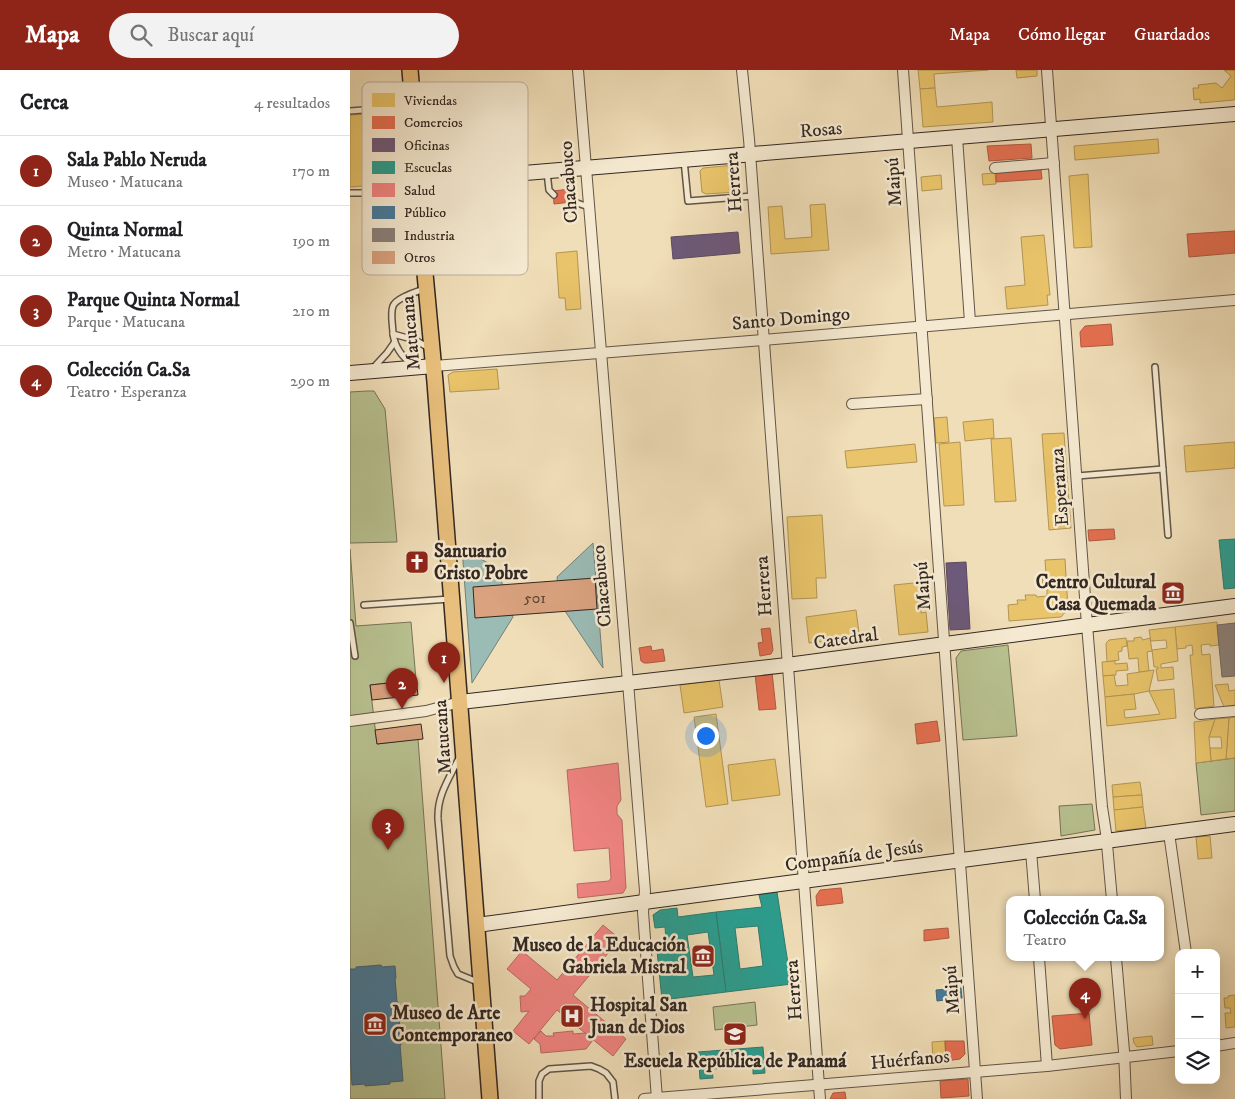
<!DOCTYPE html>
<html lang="es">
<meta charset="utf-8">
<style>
:root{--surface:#fff;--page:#f2f2f2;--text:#202124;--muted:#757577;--line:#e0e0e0;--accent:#8f2418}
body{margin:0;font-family:"IM FELL DW Pica",serif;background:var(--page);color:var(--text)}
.controls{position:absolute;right:15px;bottom:15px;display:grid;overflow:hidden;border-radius:10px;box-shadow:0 5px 20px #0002}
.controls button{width:45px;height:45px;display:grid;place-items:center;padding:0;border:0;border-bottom:1px solid var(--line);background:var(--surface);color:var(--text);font:25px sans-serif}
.you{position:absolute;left:355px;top:665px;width:18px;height:18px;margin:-12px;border:4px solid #fff;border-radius:50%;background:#1a73e8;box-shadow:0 0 0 8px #1a73e833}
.badge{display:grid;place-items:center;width:32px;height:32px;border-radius:50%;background:var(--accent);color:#fff;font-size:16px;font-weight:700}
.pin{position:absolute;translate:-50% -41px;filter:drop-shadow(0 1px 2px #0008)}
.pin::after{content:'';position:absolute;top:26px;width:18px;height:15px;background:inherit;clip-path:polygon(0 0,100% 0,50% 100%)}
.popup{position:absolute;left:656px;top:826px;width:158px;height:65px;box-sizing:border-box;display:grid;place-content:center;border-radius:10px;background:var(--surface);filter:drop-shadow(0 1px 4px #0005);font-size:16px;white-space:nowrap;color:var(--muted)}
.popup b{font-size:19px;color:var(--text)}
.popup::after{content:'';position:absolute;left:50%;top:100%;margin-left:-10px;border:10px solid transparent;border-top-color:var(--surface)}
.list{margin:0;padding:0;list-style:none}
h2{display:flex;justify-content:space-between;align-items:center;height:65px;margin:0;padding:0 20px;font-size:21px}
h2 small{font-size:16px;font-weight:400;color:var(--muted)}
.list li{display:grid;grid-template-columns:32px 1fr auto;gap:15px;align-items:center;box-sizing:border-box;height:70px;padding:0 20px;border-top:1px solid var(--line)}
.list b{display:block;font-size:19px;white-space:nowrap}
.list p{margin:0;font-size:16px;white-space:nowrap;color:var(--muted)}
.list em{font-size:16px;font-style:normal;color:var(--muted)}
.icon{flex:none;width:28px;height:28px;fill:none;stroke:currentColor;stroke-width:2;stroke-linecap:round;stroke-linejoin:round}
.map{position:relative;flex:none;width:885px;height:1029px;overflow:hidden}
header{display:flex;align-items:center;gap:30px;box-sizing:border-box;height:70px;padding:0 25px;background:var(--accent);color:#fff}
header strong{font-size:24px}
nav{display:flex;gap:28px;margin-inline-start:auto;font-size:18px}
.search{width:350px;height:45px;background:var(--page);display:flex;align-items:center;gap:12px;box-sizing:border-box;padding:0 18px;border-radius:28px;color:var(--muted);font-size:19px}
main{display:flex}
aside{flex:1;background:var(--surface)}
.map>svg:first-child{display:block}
</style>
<header>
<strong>Mapa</strong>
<div class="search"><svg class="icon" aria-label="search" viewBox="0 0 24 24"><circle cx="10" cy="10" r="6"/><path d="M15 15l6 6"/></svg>Buscar aquí</div>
<nav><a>Mapa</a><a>Cómo llegar</a><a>Guardados</a></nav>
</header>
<main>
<aside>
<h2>Cerca<small>4 resultados</small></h2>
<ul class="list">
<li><span class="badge">1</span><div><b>Sala Pablo Neruda</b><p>Museo · Matucana</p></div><em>170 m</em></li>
<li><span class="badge">2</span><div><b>Quinta Normal</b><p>Metro · Matucana</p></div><em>190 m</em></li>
<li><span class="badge">3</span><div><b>Parque Quinta Normal</b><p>Parque · Matucana</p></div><em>210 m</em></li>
<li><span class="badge">4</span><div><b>Colección Ca.Sa</b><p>Teatro · Esperanza</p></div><em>290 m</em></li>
</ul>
</aside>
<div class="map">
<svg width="885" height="1029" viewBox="0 0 885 1029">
<rect width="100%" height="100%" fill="#f0deb8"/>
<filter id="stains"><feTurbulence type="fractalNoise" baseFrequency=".004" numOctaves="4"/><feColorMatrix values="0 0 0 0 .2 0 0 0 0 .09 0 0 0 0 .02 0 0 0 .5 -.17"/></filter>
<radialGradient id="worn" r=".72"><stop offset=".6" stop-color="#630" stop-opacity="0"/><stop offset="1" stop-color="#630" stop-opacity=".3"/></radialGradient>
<g fill="#b8c190" stroke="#767458">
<polygon points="17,321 24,321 35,339 47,472 0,473 0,322"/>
<polygon points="0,479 6,556 61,552 66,610 20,615 27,674 68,669 95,1029 0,1029"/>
<polygon points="658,575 667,666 613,670 606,588 611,581"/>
<polygon points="885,688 885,741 851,745 846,693"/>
<polygon points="742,734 745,760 711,766 709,736"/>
<polygon points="405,932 407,955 365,960 363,937"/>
</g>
<g fill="#9bbbb5" stroke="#71807a">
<polygon points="243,473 253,598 209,532 207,507"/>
<polygon points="112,478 150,500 151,510 163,547 122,613"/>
</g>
<g fill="#e9c46a" stroke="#b29554">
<polygon points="568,0 638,0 584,4 585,18 570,19"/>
<polygon points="666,0 687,0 687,6 667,8"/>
<polygon points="874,0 885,0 885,29 884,30 850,33 850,29 844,30 843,18 849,18 848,15 866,13 872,18 881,6"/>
<polygon points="585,18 587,37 642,32 643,52 573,57 570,19"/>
<polygon points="21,44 25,115 0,117 0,45"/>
<polygon points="808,69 809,83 725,90 724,76"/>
<polygon points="384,95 388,100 389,118 387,122 356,124 352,122 350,101 353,98"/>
<polygon points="645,103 646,114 633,115 632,104"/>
<polygon points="738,104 742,177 724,178 719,106"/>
<polygon points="591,105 592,119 572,121 571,107"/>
<polygon points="159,125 160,139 119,142 121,170 101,172 98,129"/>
<polygon points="475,134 479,180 421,184 418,137 432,136 435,169 462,167 460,135"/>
<polygon points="694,165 700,225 697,225 698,235 657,239 655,217 675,215 671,167"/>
<polygon points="227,181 231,239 216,240 215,228 209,228 206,183"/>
<polygon points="147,299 149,319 100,322 98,305 103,302"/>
<polygon points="597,347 599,372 586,373 584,348"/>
<polygon points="643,349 644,368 615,371 613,352"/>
<polygon points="714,363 721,458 699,460 692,364"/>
<polygon points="661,368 666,431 645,432 641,369"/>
<polygon points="610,372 614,435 594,436 589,374"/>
<polygon points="885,372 885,398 836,402 834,376"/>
<polygon points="565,374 567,392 497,398 495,381"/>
<polygon points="472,445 476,508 466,508 467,528 442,529 437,447"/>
<polygon points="715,489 718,539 711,547 659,551 658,535 668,534 667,530 676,530 675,525 686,525 687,527 697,526 697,516 693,516 692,504 696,504 695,490"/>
<polygon points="573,512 575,530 570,531 571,543 576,542 578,562 549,565 544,515"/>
<polygon points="506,540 510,570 478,574 477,571 459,573 456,547"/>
<polygon points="867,552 869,575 860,576 860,574 851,575 852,585 860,584 864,636 845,639 840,585 843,585 842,575 836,576 836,578 827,579 825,557"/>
<polygon points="825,557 828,591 811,594 811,598 823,597 824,609 808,611 806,599 808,599 808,597 804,597 802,580 817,578 816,570 801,571 799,560"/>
<polygon points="791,567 793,570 800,568 802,581 797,582 799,601 789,602 788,588 779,589 777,571 784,571 784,568"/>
<polygon points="776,568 777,576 772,577 772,581 768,582 769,590 757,592 756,574 757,572 759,570"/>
<polygon points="765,591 765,594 777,593 778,600 766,601 766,605 753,606 752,592"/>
<polygon points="804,600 799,621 784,624 755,627 753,606 764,605 766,616 778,615 777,604"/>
<polygon points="369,610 373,637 334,643 330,615"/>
<polygon points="878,614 879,621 885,620 885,635 874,637 865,615"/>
<polygon points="824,619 826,648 757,656 755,627 784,624 786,639 774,640 775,648 810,644 799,621"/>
<polygon points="366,644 378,734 356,737 344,647"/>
<polygon points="885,647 885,688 876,689 879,648"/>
<polygon points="879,648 876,689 861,691 860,678 872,678 871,667 859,667 865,649"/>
<polygon points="865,649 859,667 861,691 846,693 844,652"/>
<polygon points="425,689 430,725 382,731 378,695"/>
<polygon points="790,712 792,725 763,727 762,715"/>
<polygon points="792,725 793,737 764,740 763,727"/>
<polygon points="793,737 796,758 766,761 764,740"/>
<polygon points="860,766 862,788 848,789 846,767"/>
<polygon points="885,925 885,957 876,958 875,943 881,943 880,938 875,938 874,928 878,928 878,926"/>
<polygon points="802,966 803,975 787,977 784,973 783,968"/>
<polygon points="595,971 596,991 583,991 582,972"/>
</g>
<g fill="#e76f51" stroke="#b15943">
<polygon points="681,74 682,88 639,91 637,76"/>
<polygon points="691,100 692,109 646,112 646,103"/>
<polygon points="220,119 221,132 204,134 203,121"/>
<polygon points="885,161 885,183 839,187 837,164"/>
<polygon points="761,254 763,275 731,277 730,262 735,256"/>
<polygon points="764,459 765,469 739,471 738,460"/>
<polygon points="420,558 423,580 421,584 410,586 408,573 413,572 411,559"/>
<polygon points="301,576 302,581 313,579 315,591 298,593 294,593 291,591 289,578"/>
<polygon points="422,602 426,639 409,640 405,604"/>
<polygon points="587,651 590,671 567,674 565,654"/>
<polygon points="491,818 493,833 467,836 466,826 470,820"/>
<polygon points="598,858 599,868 574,871 574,860"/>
<polygon points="739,943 742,975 710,979 705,975 702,946"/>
<polygon points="595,971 614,971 615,984 610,989 596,991"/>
<polygon points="618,1009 619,1026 591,1028 590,1011"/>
<polygon points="495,1022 496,1029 480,1029 483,1023"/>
</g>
<g fill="#6d597a" stroke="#5c4a5f">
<polygon points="388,162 390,183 323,189 321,167"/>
<polygon points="616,492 620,559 600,560 596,493"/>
</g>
<g fill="#2a9d8f" stroke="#2d7a6e" fill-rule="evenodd">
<polygon points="885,469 885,518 874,519 869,470"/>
<path d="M 427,822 L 439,900 L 449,899 L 450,913 L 376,922 L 366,842 L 412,837 L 409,825 ZM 408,856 L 413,896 L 390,899 L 385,858 Z"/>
<path d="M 327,838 L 328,847 L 366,842 L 376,922 L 312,930 L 306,871 L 316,870 L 315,857 L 305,858 L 303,845 L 310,840 ZM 358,862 L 364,905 L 343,907 L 337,865 Z"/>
<polygon points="413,977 415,1003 403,1004 403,996 362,999 363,1008 350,1009 348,982"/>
</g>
<g fill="#f28482" stroke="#b96865">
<polygon points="268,693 271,730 267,736 267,744 272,750 276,818 273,823 228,828 227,814 259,811 261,808 259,778 224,781 217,700"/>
<polygon points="253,855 270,869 223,925 276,969 263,986 207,940 179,974 163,961 179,941 171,942 170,926 175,926 181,919 157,899 172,881 207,910"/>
<polygon points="191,961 196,966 204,966 203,963 223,961 223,964 235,963 243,970 236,979 191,983 190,974 184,969"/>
</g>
<g fill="#457b9d" stroke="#406278">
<polygon points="31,895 32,897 45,896 46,908 45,908 47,932 48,932 51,975 50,975 53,1011 40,1012 40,1014 15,1016 15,1014 2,1015 0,985 0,899 6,899 6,897"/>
<polygon points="611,918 612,928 587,931 586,920"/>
</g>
<polygon fill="#8a817c" stroke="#706661" points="885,553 885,606 872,607 867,555"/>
<g fill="#daa27f" stroke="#332721">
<polygon points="245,508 247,539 125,548 123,517"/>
<polygon points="66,610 68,625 22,630 20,615"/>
<polygon points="71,654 73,669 27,674 25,660"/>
</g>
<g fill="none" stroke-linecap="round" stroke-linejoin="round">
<g stroke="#625547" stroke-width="8">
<g id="lane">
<polyline points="0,41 62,36"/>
<polyline points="334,90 338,131 403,126"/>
<polyline points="197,102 199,120 204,125"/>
<polyline points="0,123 31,123 36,121 37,99 39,96 56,93"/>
<polyline points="221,131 239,137"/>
<path d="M 74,219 C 66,222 46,228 43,236 C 40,244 43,256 43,264 L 65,270 L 79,278"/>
<path d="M 43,264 C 45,277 52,287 62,294"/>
<polyline points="24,297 37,283 44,273"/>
<polyline points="805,297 818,465"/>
<polyline points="727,406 813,399"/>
<polyline points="14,535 100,529"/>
<polyline points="0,553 5,586"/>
<path d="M 109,688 C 99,709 87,725 88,749 L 100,886 L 104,897 L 108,904 L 130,913"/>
<polyline points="189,1029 189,1011 192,1004 199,999 241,996 249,999 256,1003 263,1012 265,1029"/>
</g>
</g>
<g stroke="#625547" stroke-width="12">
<g id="street">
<polyline points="228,0 295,821 293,842 307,1029"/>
<polyline points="392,0 399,69 470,1029"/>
<polyline points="553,0 627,1029"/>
<polyline points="697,0 737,555 752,737 756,763 762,830"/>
<polyline points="607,67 620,252"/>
<polyline points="645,98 704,93"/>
<polyline points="84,296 413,270 885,230"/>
<polyline points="502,334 577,329"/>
<polyline points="850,644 885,641"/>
<polyline points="0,651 76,641 110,632"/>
<polyline points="819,763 836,883"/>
<polyline points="681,781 685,830"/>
<polyline points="689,888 697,996"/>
<polyline points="766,888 774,981 776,1029"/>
<polyline points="866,976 885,973"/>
<polyline points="294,1029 697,996 829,981"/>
</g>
</g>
<g stroke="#332721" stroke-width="16">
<g id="secondary">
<polyline points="66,112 885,44"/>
<polyline points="0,303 84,296"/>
<polyline points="110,632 437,595 737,555 885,536"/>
<polyline points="127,855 294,832 885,754"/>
</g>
</g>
<g stroke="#332721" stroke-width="18">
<g id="primary">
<polyline points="60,0 63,36 67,50 73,76 77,130 76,162 73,182 85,312 140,1029"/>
<polyline points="62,41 58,62 58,72 63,155 69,173 73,182"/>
</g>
</g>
<use href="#lane" stroke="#f5ead1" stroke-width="5"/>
<use href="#street" stroke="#f5ead1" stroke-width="10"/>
<use href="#secondary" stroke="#f5ead1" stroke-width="14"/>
<use href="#primary" stroke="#e8bf7c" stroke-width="15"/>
</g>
<defs>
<g id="church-square" transform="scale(1.25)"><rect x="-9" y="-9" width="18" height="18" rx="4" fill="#8f2418" stroke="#f5ead1"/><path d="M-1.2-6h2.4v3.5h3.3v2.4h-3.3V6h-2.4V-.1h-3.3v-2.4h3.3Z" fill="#fff"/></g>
<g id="museum-square" transform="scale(1.25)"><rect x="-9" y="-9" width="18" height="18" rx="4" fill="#8f2418" stroke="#f5ead1"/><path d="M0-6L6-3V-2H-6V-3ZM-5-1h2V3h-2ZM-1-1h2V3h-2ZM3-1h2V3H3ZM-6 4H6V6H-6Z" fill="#fff"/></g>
<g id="hospital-square" transform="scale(1.25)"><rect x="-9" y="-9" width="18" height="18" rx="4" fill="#8f2418" stroke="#f5ead1"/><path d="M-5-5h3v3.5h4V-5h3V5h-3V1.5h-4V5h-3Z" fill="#fff"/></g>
<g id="school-square" transform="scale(1.25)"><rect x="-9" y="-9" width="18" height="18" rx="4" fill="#8f2418" stroke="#f5ead1"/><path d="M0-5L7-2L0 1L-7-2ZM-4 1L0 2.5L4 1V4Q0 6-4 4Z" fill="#fff"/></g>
</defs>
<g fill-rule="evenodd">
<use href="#church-square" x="67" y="492"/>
<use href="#museum-square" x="823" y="523"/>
<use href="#museum-square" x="353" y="886"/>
<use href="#hospital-square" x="222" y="946"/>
<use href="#museum-square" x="25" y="954"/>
<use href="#school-square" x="385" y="964"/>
</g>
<g text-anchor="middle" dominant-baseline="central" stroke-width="5" stroke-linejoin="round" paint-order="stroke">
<g font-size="16" fill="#5d4638">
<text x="185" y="528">501</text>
</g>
<g font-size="19" fill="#332721" stroke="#f5ead1">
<text transform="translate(471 60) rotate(-5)">Rosas</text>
<text transform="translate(219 112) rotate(-94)">Chacabuco</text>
<text transform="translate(384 112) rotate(-94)">Herrera</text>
<text transform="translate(544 112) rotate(-94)">Maipú</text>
<text transform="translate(441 249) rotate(-5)">Santo Domingo</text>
<text transform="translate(61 263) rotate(-95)">Matucana</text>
<text transform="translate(710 417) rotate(-94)">Esperanza</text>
<text transform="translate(252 516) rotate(-95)">Chacabuco</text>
<text transform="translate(414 516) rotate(-94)">Herrera</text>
<text transform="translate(573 516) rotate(-94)">Maipú</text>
<text transform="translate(496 569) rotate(-8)">Catedral</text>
<text transform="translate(93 667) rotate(-94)">Matucana</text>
<text transform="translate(504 786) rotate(-8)">Compañía de Jesús</text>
<text transform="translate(444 920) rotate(-94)">Herrera</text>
<text transform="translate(602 920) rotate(-94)">Maipú</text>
<text transform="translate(560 990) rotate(-5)">Huérfanos</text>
</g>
<g font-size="19" font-weight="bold" fill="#332721" stroke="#f5ead1" text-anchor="start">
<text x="84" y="481">Santuario<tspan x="84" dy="22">Cristo Pobre</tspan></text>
<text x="806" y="512" text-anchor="end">Centro Cultural<tspan x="806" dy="22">Casa Quemada</tspan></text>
<text x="336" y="875" text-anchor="end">Museo de la Educación<tspan x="336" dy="22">Gabriela Mistral</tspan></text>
<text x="240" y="935">Hospital San<tspan x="240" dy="22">Juan de Dios</tspan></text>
<text x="42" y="943">Museo de Arte<tspan x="42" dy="22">Contemporaneo</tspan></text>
<text x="385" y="991" text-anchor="middle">Escuela República de Panamá</text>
</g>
</g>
<rect x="12" y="12" width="166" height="193" rx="8" fill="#f5ead1" stroke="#bbb09c" stroke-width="1"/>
<rect x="22" y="23" width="23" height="14" fill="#e9c46a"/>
<rect x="22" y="46" width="23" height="13" fill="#e76f51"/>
<rect x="22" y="68" width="23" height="14" fill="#6d597a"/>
<rect x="22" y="91" width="23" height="13" fill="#2a9d8f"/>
<rect x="22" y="113" width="23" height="14" fill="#f28482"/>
<rect x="22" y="136" width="23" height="13" fill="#457b9d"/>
<rect x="22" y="158" width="23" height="14" fill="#8a817c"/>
<rect x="22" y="181" width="23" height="13" fill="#daa27f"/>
<g font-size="14" fill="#332721">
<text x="54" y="35">Viviendas</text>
<text x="54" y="57">Comercios</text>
<text x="54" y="80">Oficinas</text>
<text x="54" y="102">Escuelas</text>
<text x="54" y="125">Salud</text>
<text x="54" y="147">Público</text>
<text x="54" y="170">Industria</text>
<text x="54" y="192">Otros</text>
</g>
<rect width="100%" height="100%" filter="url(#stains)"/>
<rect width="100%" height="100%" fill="url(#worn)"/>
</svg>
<div class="controls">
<button>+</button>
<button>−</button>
<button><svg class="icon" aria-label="layers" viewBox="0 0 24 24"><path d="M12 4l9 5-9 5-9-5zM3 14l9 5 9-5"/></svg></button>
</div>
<div class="you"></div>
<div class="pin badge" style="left:94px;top:613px">1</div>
<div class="pin badge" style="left:52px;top:639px">2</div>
<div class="pin badge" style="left:38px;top:780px">3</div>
<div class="pin badge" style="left:735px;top:949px">4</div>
<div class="popup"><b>Colección Ca.Sa</b>Teatro</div>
</div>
</main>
